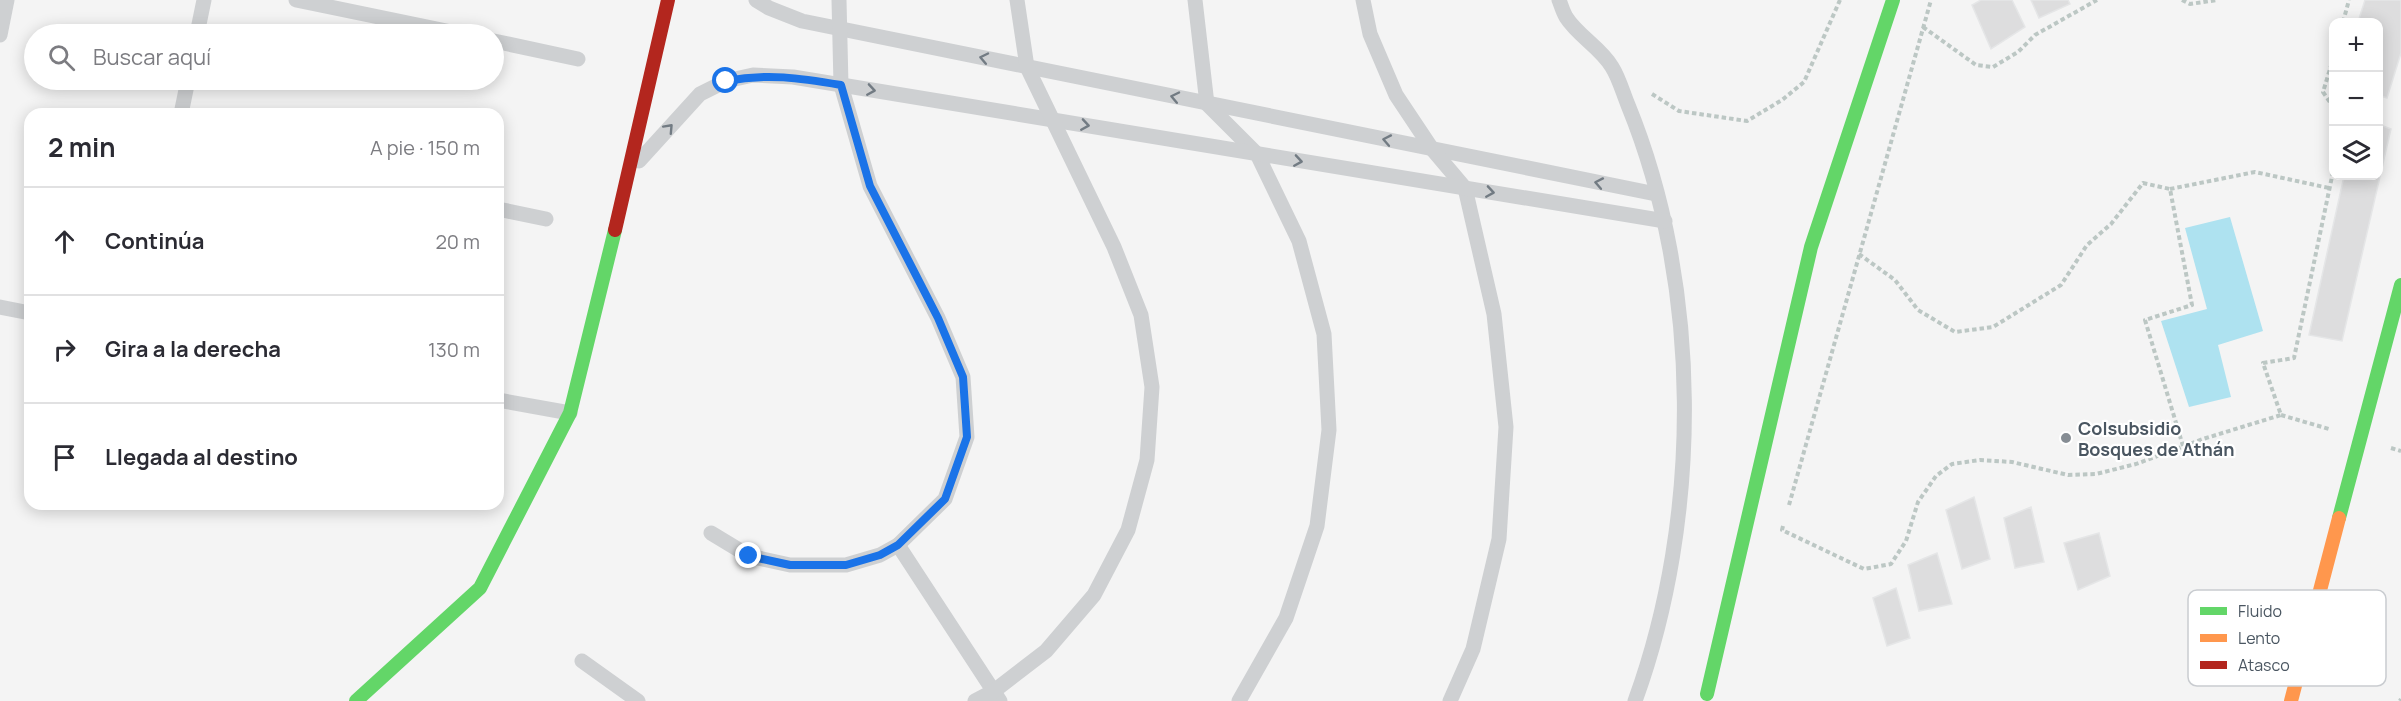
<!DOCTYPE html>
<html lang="es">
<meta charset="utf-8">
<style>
:root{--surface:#fff;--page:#f2f2f3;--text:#2b2b33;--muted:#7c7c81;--line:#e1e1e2}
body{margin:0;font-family:Manrope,sans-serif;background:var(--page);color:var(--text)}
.controls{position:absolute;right:18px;top:18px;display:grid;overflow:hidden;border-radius:12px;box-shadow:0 3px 15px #0003}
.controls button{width:54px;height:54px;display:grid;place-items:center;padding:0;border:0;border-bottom:2px solid var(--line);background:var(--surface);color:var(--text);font:30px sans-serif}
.stop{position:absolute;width:18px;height:18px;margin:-14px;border:4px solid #1a73e8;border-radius:50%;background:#fff}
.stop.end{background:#1a73e8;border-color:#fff;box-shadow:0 2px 6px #0008}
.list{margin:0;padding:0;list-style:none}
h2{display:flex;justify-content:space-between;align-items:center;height:78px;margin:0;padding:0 24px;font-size:26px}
h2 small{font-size:20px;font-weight:400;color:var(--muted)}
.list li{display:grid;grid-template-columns:39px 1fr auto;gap:18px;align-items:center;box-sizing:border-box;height:108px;padding:0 24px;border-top:2px solid var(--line)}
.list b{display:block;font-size:22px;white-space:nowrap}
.list em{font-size:20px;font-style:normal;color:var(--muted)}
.icon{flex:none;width:33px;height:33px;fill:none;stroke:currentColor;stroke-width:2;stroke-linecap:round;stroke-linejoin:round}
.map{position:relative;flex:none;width:2401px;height:701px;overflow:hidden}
.search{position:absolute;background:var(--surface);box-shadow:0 3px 15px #0003;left:24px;top:24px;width:480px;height:66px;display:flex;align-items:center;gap:15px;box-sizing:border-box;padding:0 21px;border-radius:33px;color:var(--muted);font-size:22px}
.panel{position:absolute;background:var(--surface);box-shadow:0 3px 15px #0003;left:24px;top:108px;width:480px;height:402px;border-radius:18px}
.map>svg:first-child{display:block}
</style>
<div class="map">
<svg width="2401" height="701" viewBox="0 0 2401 701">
<rect width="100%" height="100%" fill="#f4f4f4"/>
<polygon fill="#aee2f0" points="2230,217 2263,331 2218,345 2231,397 2189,407 2161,321 2207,309 2185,228"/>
<g fill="#ddddde" stroke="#e5e6e7" stroke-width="1.5">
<polygon points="1981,0 2012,0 2025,27 1991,49 1972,5"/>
<polygon points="2031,0 2068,0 2070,4 2039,18"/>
<polygon points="2365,0 2401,0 2401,53 2387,98 2378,95 2378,22 2358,22"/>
<polygon points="2378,124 2391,129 2342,341 2309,335 2344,176 2378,176"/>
<polygon points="1974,497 1990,559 1962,569 1946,510"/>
<polygon points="2031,507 2044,562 2015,568 2004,518"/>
<polygon points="2099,533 2110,576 2078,590 2064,543"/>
<polygon points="1937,553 1952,604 1919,611 1908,565"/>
<polygon points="1896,588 1910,638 1887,646 1873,598"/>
</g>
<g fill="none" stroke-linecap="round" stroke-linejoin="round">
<g stroke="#bcc7c4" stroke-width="4" stroke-dasharray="4.5 3" stroke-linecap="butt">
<polyline points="2182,0 2190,4 2217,0"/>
<polyline points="2343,22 2349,0"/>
<polyline points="1923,27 1976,65 1993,67 2018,52 2035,35 2097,0"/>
<polyline points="2334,56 2323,92 2334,108"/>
<polyline points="1652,94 1679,111 1747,121 1782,100 1804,82 1840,0"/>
<polyline points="2170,189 2255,172 2329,188"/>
<polyline points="1859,254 1895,280 1918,310 1955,332 1993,327 2061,285 2087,245 2111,224 2143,183 2170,189 2192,305 2145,320 2183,446"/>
<polyline points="2281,415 2329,429"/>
<polyline points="2391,448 2401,451"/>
<polyline points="1789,505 1931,0"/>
<polyline points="1783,526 1782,530 1864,569 1891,564 1906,541 1918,502 1936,476 1952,464 1980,460 2012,462 2068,475 2096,474 2136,464 2203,439 2281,415 2263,363 2294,358 2334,167"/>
<polyline points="2400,701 2401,699"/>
</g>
<g stroke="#ced0d2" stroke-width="15">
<polyline points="296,0 461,34"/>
<polyline points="756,0 769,8 802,21 1656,194"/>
<polyline points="1195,0 1207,104 1257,154 1299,241 1324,334 1329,430 1317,526 1286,618 1239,701"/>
<polyline points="1363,0 1370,34 1396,95 1432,149 1465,188 1494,314 1506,427 1499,539 1473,649 1450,701"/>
<path d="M 1559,0 C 1561,5 1563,12 1566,17 C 1578,36 1601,48 1612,67 C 1619,78 1623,93 1628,105 C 1702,286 1702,517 1635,701"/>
<polyline points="197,34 204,0"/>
<polyline points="0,35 7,0"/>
<polyline points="494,41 578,59"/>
<polyline points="181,114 188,80"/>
<polyline points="639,161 700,94 726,81 753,75 793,77 1665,221"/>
<polyline points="498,209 546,219"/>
<polyline points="0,307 30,313"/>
<polyline points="498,400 570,413"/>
<polyline points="711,533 749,556 790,565 846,565 880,555 898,545 945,499 967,437 963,377 938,318 870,186 841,85 839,0"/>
<polyline points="898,545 1000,701"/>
<polyline points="582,661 638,701"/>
<polyline points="975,701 994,691 1046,651 1094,595 1128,530 1147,460 1152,387 1141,315 1114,247 1027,67 1017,0"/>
</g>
<g stroke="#63d668" stroke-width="14">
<polyline points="2339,518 2401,285"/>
<polyline points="1707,694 1811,247 1893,0"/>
<polyline points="356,701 480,588 570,413 615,230"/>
</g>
<polyline stroke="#ff974d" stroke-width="14" points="2291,701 2339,518"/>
<polyline stroke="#b3261e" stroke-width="14" points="615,230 668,0"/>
</g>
<defs><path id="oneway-chevron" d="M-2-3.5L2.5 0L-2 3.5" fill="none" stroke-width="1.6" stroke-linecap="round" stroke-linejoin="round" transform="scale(1.5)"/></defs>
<g stroke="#727b83">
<use href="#oneway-chevron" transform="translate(984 58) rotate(-168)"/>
<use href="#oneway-chevron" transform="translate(871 90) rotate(9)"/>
<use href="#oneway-chevron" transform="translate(1175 97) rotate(-168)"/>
<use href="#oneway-chevron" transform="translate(1085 125) rotate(9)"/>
<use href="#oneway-chevron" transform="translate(669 128) rotate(-47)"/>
<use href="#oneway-chevron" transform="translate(1387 140) rotate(-169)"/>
<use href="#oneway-chevron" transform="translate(1298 161) rotate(9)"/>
<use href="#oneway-chevron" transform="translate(1599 183) rotate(-169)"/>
<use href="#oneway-chevron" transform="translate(1490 192) rotate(9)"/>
</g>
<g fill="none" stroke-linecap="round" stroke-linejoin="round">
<path stroke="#1a73e8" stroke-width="8" d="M 726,81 C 767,73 800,78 841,85 L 870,186 L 938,318 L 963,377 L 967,437 L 945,499 L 898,545 L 880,555 L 846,565 L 790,565 L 749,556"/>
</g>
<circle fill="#868d94" stroke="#fff" stroke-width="2" cx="2066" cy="438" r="6"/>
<g text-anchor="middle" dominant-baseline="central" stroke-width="4.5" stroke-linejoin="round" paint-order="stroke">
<g font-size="18" font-weight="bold" fill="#4a5661" stroke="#fff" text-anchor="start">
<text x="2078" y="428">Colsubsidio<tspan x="2078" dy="21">Bosques de Athán</tspan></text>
</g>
</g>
<rect x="2188" y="590" width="198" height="96" rx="9" fill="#fff" stroke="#c9ccd0" stroke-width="1.5"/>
<rect x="2200" y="607" width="27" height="8" fill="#63d668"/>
<rect x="2200" y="634" width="27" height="8" fill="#ff974d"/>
<rect x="2200" y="661" width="27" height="8" fill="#b3261e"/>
<g font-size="16" fill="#4a5661">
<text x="2238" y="617">Fluido</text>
<text x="2238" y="644">Lento</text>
<text x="2238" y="671">Atasco</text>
</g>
</svg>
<div class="controls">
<button>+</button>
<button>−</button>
<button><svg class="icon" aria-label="layers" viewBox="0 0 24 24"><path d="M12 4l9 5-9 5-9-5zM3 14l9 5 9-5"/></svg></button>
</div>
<div class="stop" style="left:726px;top:81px"></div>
<div class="stop end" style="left:749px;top:556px"></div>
<div class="search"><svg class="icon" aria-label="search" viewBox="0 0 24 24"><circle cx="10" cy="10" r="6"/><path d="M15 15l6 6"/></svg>Buscar aquí</div>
<section class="panel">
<h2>2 min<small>A pie · 150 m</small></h2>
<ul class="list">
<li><svg class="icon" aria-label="ahead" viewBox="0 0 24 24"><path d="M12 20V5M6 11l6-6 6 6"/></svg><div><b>Continúa</b></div><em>20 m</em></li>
<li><svg class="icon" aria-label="right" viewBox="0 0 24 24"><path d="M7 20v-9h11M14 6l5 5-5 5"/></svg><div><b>Gira a la derecha</b></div><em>130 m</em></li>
<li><svg class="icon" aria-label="arrive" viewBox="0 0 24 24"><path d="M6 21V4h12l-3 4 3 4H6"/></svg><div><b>Llegada al destino</b></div></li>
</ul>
</section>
</div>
